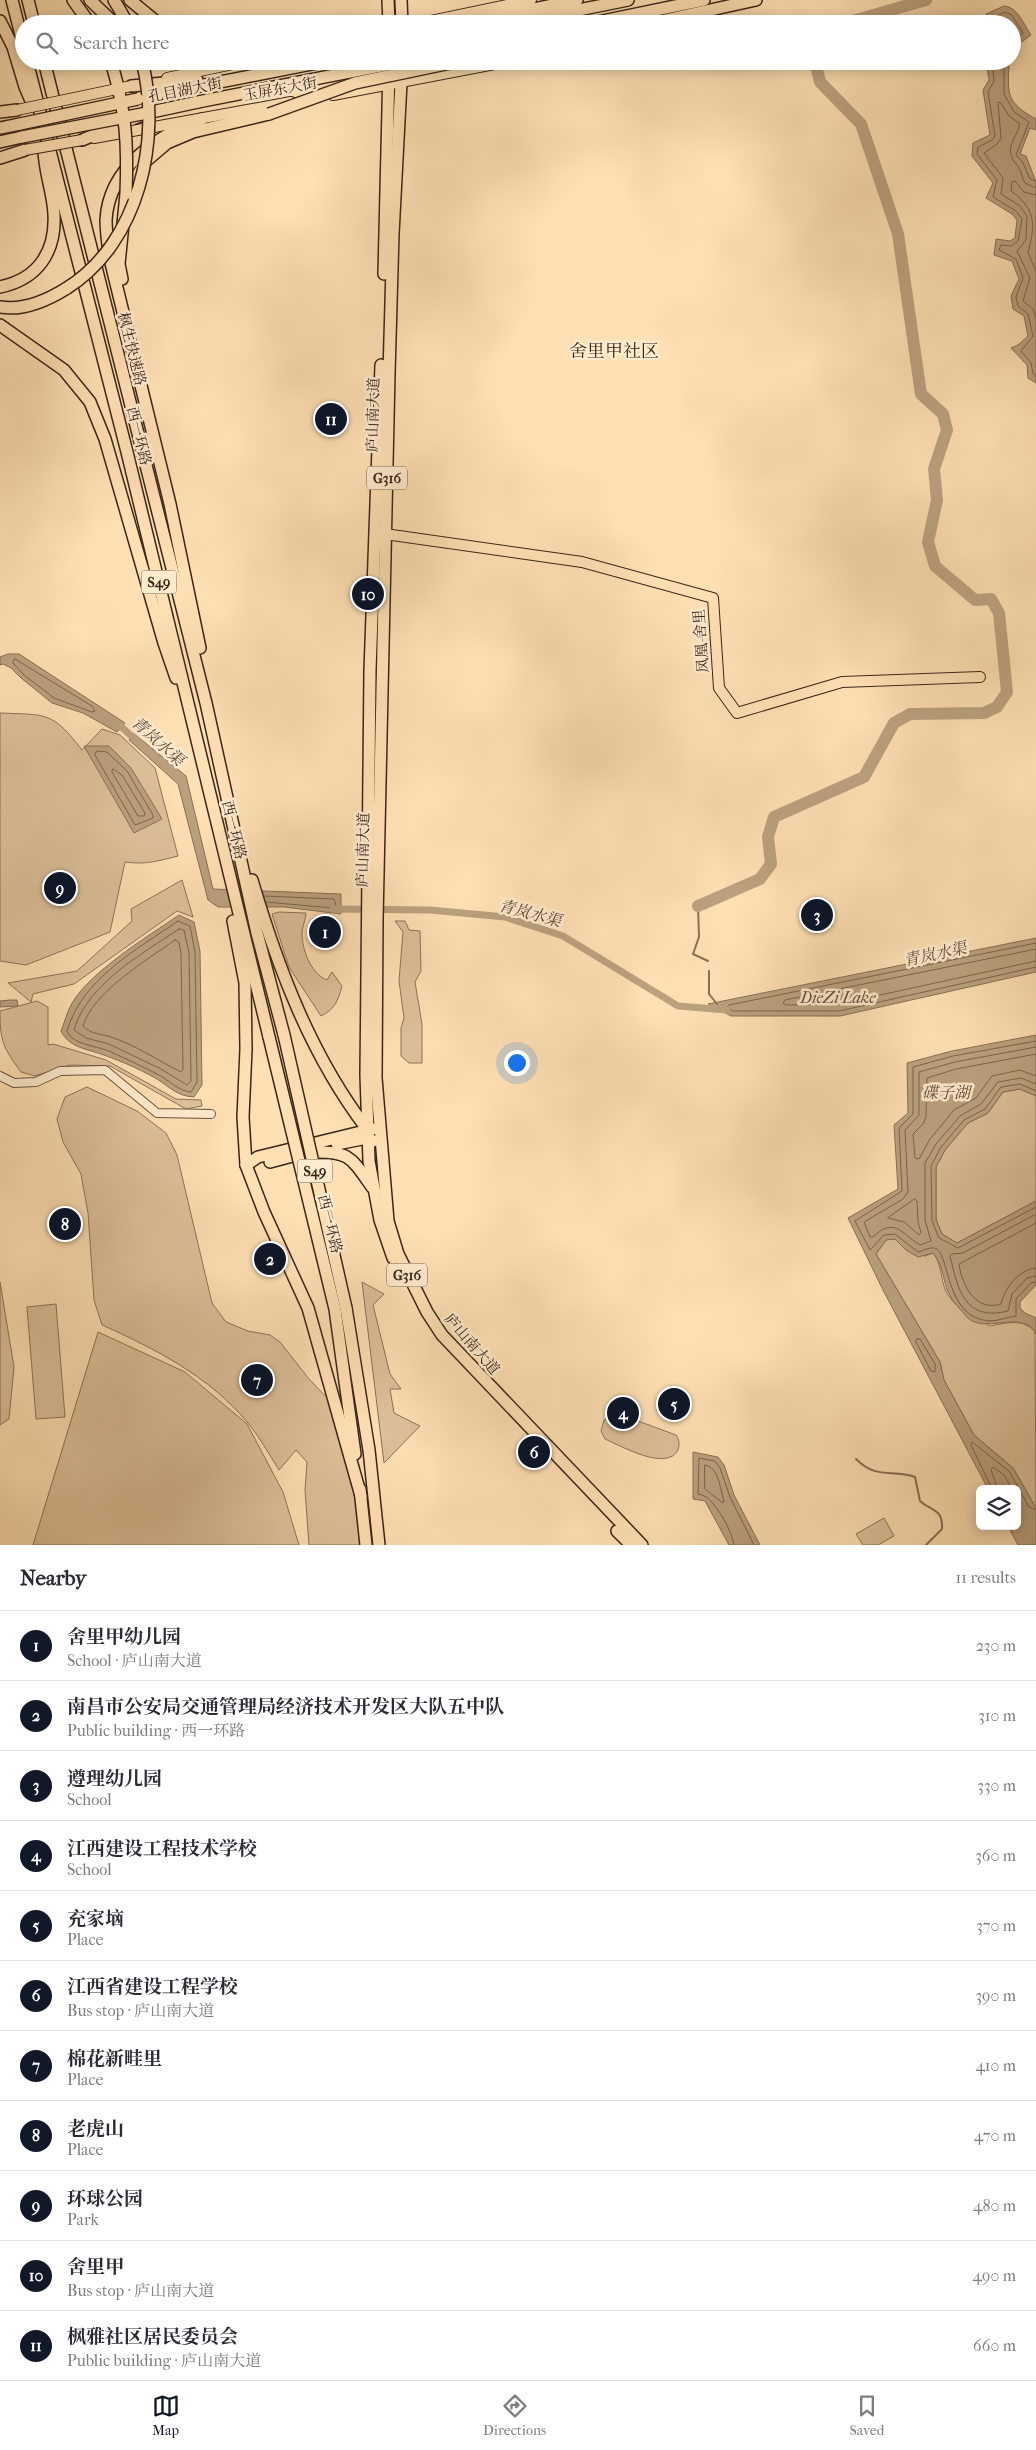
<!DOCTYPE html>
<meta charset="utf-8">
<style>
:root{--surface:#fff;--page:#f7f7f7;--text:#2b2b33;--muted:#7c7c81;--line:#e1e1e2;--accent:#111827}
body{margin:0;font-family:"IM FELL French Canon","Noto Serif SC",serif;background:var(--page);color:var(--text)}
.controls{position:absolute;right:15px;bottom:15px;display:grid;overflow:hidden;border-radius:8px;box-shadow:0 2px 12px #0003}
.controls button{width:45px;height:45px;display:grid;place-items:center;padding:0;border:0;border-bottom:1px solid var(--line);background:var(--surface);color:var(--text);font:25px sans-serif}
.you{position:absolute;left:516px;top:1062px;width:18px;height:18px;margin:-12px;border:4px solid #fff;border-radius:50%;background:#1a73e8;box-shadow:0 0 0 8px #1a73e833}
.badge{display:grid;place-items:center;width:32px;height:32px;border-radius:50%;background:var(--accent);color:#fff;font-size:16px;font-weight:700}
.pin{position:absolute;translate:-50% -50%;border:2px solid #fff;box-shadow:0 1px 5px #0006}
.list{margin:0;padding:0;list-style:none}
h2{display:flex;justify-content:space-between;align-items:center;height:65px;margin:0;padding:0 20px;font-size:21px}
h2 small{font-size:16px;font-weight:400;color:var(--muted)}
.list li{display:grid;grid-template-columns:32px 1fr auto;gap:15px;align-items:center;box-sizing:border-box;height:70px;padding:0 20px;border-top:1px solid var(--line)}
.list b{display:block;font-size:19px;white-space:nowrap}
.list p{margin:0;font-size:16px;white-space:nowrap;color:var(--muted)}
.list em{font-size:16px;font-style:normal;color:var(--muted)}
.icon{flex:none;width:28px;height:28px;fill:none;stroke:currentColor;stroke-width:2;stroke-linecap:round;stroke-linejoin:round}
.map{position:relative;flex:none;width:1036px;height:1545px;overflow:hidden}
.search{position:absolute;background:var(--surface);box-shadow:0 2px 12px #0003;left:15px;right:15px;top:15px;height:55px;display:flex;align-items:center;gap:12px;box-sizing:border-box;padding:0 18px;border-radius:28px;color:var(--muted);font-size:19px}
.sheet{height:835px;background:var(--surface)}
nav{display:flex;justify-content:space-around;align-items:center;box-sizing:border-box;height:70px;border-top:1px solid var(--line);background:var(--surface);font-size:14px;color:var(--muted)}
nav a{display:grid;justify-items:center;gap:2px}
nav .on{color:var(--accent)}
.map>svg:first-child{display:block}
</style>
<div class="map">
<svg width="1036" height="1545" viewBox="0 0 1036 1545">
<rect width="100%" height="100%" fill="#ffe0b4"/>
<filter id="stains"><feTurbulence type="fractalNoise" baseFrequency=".004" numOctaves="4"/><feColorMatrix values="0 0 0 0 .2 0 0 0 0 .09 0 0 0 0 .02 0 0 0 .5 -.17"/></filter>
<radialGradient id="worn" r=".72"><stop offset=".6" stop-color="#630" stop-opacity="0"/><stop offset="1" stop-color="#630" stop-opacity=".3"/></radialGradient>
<g fill="#dec09a" stroke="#8c735a">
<path d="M 0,713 C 47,715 52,711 82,750 L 102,729 L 120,735 L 155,768 L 178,856 C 158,861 145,865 125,862 L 110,932 L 26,965 L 0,961 Z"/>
<polygon points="182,880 193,917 177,911 74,984 33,994 31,1002 8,983 77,971 132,921 131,909"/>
<path d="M 279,912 L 306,913 C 306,920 302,926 302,933 C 302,950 311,974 327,980 L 332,972 L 342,986 C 338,1001 335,1009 321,1016 L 289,967 L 272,914 Z"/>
<polygon points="395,921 405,921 409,930 420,931 421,971 415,982 422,1024 422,1063 409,1063 401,1056 401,1028 404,1018 399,981 403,932"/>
<path d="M 37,1001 L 48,1007 L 48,1045 L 53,1044 L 106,1060 L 176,1099 L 201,1100 L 202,1106 L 186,1109 L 110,1066 L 70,1065 L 35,1076 L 21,1072 C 3,1047 0,1042 0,1011 Z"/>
<path d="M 87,1087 L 137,1111 L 166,1133 L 177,1155 L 212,1303 L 226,1322 L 248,1331 L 270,1335 L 280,1342 L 309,1379 L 334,1405 L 358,1499 L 363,1545 L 309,1545 L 305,1490 L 307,1462 L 296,1450 L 279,1470 C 269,1454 259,1436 247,1422 C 210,1377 154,1348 102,1325 L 94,1300 L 88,1213 L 81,1174 L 63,1142 L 57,1119 L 65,1097 Z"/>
<polygon points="1020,1089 1036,1096 1036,1201 957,1243 942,1234 936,1219 936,1167 945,1150 968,1123 988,1113 1003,1092"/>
<path d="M 887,1239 L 895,1239 L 906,1250 L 925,1256 L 933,1253 C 942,1264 940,1276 945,1289 C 952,1307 974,1316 990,1326 C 1007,1323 1021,1318 1035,1331 L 1036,1508 L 1013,1468 L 974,1435 L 944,1380 L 940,1362 L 876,1254 Z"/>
<polygon points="0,1282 14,1367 9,1419 0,1425"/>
<polygon points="362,1282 384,1294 373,1305 390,1374 401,1389 390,1389 394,1413 420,1426 384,1463"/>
<polygon points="56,1304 65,1417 36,1419 27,1307"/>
<polygon points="98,1332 185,1372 247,1424 283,1492 299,1545 33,1545"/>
<path d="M 619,1414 L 676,1435 C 679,1439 680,1444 678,1450 C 667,1472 621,1446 605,1439 L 601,1431 L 604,1420 Z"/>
<polygon points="884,1518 894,1536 878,1545 863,1545 856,1534"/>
</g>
<g fill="#bca17f" stroke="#887056">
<path d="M 1004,6 C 1018,7 1024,25 1031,35 L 1019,44 L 1012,53 L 1012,24 L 987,24 L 986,14 Z"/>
<path d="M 986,61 L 1009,61 C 1008,94 1005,102 1036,119 L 1036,130 L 1030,128 L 1020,154 L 1026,156 L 1036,182 L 1036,383 L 1028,378 L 1027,365 L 1011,348 L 1018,345 L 1028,336 L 1024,316 L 1013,309 L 1011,296 L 1019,279 L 1012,261 L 994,255 L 996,239 L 1010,241 L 1015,238 L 1017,220 L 1012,214 L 986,198 L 993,183 L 972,156 L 973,143 L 990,135 L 983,90 L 989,80 Z"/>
<polygon points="8,654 19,654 125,723 117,732 83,713 52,703 21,678 11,668 3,664 0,665 0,657"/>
<polygon points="133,733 186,776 213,889 341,894 341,914 284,907 218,907 208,900 178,784 129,740"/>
<polygon points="84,746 109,746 131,768 162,819 134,833"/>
<path d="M 179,915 L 194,922 L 200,951 L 202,1085 L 194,1097 C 177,1096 171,1088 157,1079 C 136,1067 112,1057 88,1050 C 77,1047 66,1042 61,1031 C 64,1024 66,1016 69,1009 C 84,975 147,937 179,915 Z"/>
<polygon points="1036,938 1036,972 840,1016 731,1016 708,1004"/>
<polygon points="10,1000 17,1000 18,1006 0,1007 0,1001"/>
<path d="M 1036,1035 L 1036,1096 L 1020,1089 L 1003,1092 L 988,1113 L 968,1123 L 945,1150 L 936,1167 L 936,1220 L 942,1234 L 957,1243 L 1036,1201 L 1036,1285 L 1020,1302 L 1020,1308 L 1025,1313 L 1036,1318 L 1036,1334 C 1023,1310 993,1331 972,1321 C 968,1319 964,1314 961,1310 C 939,1289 948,1271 933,1253 L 918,1257 L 906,1250 L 895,1239 L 886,1240 L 876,1254 L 940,1362 L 944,1380 L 974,1435 L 1013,1468 L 1036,1508 L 1036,1545 L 1018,1545 L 1008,1526 L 1017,1526 L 1017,1489 L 988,1489 L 883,1290 L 848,1218 L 898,1189 L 894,1125 L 908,1113 L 907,1063 L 952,1051 Z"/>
<polygon points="693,1452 718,1457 724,1465 734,1495 760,1545 729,1545 705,1501 693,1499"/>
</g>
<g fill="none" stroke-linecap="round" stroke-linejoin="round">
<g stroke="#7b644c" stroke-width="1">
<polyline points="992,24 992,18 1005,12 1012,15 1023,33 1012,44"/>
<polyline points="992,61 994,81 988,92 995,136 992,140 978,147 977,154 997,180 993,197 1016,211 1022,219 1018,241 1011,246 1001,245 999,250 1016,259 1023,278 1016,297 1018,306 1028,314 1033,336 1021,351 1031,363 1033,374 1036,377"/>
<polyline points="1004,61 1004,94 1014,112 1029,122 1016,155 1022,161 1030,179 1036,181"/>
<path d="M 1036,188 L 1025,183 C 1022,178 1021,169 1017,165 C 1003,149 1015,141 1020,124 L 1009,116 L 1001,103 L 998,102 L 1001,138 L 997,144 L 984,153 L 1003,178 L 1001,194 L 1020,206 L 1027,216 L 1026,240 L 1017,251 L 1030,278 L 1023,301 L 1033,309 L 1036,319"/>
<path d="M 1036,195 L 1024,192 L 1015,181 L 1012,182 L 1011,191 C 1035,208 1036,224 1028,252 L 1036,272"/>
<polygon points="15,659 92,706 95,711 92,712 54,698 24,675 13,663"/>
<polygon points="97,751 107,752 127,771 153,815 153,818 135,825 95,755"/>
<polygon points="113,769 122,775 145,813 144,816 138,816 112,772"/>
<polyline points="264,896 334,899 336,905 333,908 266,902"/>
<path d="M 178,921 L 190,926 L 195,952 L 197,1082 L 191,1092 C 178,1091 168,1079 157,1074 C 142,1066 126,1059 111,1052 C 99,1046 72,1045 67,1031 C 82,979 136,950 178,921 Z"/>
<path d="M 179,929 L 184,930 L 189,953 L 191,1081 L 187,1085 L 161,1069 L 109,1044 L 86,1038 L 74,1030 C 87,984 142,954 179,929 Z"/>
<path d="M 175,940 L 179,942 L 181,954 L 183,1070 L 181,1072 C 157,1060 134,1044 108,1036 C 99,1034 89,1033 83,1026 C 93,992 147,960 175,940 Z"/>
<polyline points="1036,943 729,1005 727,1007 733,1011 839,1011 1036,967"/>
<polyline points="1036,949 785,1000 783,1003 786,1005 839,1004 1036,961"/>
<path d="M 1036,1041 L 953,1056 L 913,1067 L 913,1114 L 899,1128 L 902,1191 L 855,1221 L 870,1250 L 884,1235 L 895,1234 L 918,1252 C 923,1251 929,1247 934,1248 C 951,1251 943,1317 989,1321 C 998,1321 1008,1317 1016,1316 L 1016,1299 L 1031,1283 L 1036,1282"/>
<path d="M 1036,1047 L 955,1062 L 919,1072 L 919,1115 L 905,1130 L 908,1192 L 903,1199 L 864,1222 L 870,1237 L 873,1237 C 895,1216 901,1234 920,1245 L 931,1241 L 925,1220 L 925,1163 L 936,1144 L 960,1116 L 981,1104 L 998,1082 L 1021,1078 L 1036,1084"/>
<polyline points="1036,1054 956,1069 927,1078 926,1117 923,1124 913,1134 915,1158 919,1159 930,1139 954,1110 976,1098 992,1076 1020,1070 1036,1076"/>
<polyline points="1036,1091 1020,1084 1001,1087 985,1109 964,1120 941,1147 931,1166 932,1221 939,1238 958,1248 1036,1207"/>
<polygon points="915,1199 917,1201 918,1222 921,1232 919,1235 904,1222 888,1218"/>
<path d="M 1036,1214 L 963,1253 L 952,1254 L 950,1256 C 958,1289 964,1322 1008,1311 L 1012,1294 L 1027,1278 L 1036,1276"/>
<path d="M 1036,1223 L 959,1264 C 962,1285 975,1312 1001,1304 C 1004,1289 1019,1269 1036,1268"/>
<polygon points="917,1339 920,1339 935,1364 935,1372 931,1371 916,1342"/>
<path d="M 705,1465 C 719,1467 720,1489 724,1501 L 723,1503 L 705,1489 Z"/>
<polyline points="992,1489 971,1445 972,1442 1009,1471 1029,1507 1036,1510"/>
<polyline points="998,1489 991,1470 993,1467 1004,1475 1012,1489"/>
<path d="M 734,1545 C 732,1531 719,1509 709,1499 C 706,1496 702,1495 698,1494 L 699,1458 L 715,1461 L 720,1468 L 730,1497 L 754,1545"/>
</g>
<g stroke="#887056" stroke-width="2">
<polyline points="698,906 699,937 693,954 708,961"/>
<polyline points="709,971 709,994 717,1004"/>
<path d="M 856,1459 C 877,1480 891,1469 915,1477 L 920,1501 C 932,1512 943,1508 942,1529 L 926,1545"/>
</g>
<g stroke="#bca17f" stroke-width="7">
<polyline points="116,722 138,742"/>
<polyline points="333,909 430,910 505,917 563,936 678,1006 727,1010"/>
</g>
<g stroke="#bca17f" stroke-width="12">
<polyline points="842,24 926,0"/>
<polyline points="698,906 760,879 771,864 768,837 774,817 864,777 894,723 910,714 984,713 997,707 1007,692 999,613 991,599 975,600 935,566 928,542 937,500 934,469 947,430 943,414 921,394 898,234 861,124 820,82 815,61"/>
</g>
<g stroke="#6b5440" stroke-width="10">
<polyline id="minor" points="0,1076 14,1083 36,1082 60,1071 105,1070 157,1113 211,1114"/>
</g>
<g stroke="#3a2619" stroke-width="12">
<g id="major">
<polyline points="416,24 531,0"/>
<polyline points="167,78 247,61"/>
<polyline points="333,95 511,61"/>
<polyline points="94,138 291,102"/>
<polyline points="378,533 582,562 713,598 719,688 737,713 842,682 980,677"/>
</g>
</g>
<g stroke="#3a2619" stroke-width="14">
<g id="highway">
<polyline points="12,0 24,47"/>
<polyline points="28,0 34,24"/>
<polyline points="73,0 90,24"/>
<polyline points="90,0 115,24"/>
<polyline points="114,0 128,24"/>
<polyline points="130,0 159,24"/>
<polyline points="388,0 389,24"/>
<polyline points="401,0 402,24"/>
<polyline points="0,21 13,47 25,87 32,103"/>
<polyline points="461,24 577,0"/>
<polyline points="509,24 628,0"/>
<polyline points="588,24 704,0"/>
<polyline points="647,24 756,0"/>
<polyline points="27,61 127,452 269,1037"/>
<polyline points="44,61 206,703 257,933 284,1035"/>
<polyline points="402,64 393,234 389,373 377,919 376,1078 388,1221 398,1254 427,1312 442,1335 642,1545"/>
<polyline points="131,86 197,80"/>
<polyline points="139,98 327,61"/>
<polyline points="0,112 17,110"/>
<polyline points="0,128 20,124"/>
<polyline points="82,140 147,113 198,102"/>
<polyline points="0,142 22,137"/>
<polyline points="0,158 25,150"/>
<polyline points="384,274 389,68"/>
<polyline points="122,279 119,264 126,194 146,161 167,143 193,132 269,114"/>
<path d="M 0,287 C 38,279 56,252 54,214 C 53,192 44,171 44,149"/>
<path d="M 0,307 C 23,311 48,300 67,288"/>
<polyline points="0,325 64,370 90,402 105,439 164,643 176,678"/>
<polyline points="381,365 370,671 366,1075 369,1161 380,1220 393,1258"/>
<path d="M 200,648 L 170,504 L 109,255 C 108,243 106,231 106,220 C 109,167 157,136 202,119"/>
<path d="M 252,880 C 278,968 311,1056 367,1129"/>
<polyline points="233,921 245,983 246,1049 243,1117 246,1165 264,1212 308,1308 361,1496"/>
<polyline points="337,1144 367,1138 373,1141"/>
<path d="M 312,1152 C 349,1151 351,1157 372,1187"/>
<polyline points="270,1162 319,1149"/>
<polyline points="246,1165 258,1157 373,1129"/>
<polyline points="346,1308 369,1450 379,1545"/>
<polyline points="335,1309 355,1454"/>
<polyline points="360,1489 366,1545"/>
<polyline points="617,1531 631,1545"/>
</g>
</g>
<use href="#minor" stroke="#ffebce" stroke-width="8"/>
<use href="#major" stroke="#ffe0b4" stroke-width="10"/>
<use href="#highway" stroke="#ffe0b4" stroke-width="11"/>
<g stroke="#3a2619" stroke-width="12" stroke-linecap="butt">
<g id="major-bridge">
<polyline points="17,110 131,86"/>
<polyline points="25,150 82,140"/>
</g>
</g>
<g stroke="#3a2619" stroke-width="14" stroke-linecap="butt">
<g id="highway-bridge">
<path d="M 112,65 C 126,112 128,145 126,194"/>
<polyline points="198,102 406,61"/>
<polyline points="269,114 355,83 460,61"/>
<polyline points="20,124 138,99"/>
<polyline points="22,137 147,113"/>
<path d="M 67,288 C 139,243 162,139 142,61"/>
<polyline points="284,1035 346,1308"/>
<polyline points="269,1037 335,1309"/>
</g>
</g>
<use href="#major-bridge" stroke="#ffe0b4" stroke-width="10"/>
<use href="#highway-bridge" stroke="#ffe0b4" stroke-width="11"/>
</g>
<g text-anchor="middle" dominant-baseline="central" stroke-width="5" stroke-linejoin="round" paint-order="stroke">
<g fill="#ffebce" stroke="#75614f" stroke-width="1">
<rect x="367" y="466.5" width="40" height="23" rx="4"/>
<rect x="141.5" y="570.5" width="35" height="23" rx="4"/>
<rect x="297.5" y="1159.5" width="35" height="23" rx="4"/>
<rect x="387" y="1263.5" width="40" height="23" rx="4"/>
</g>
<g font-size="14" font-weight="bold" fill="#3a2619">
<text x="387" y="478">G316</text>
<text x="159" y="582">S49</text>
<text x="315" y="1171">S49</text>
<text x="407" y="1275">G316</text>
</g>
<g font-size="15" fill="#3a2619" stroke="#ffebce">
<text transform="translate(280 89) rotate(-10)">玉屏东大街</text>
<text transform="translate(185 90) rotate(-11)">孔目湖大街</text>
<text transform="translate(132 349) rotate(76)">枫生快速路</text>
<text transform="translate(373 415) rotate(-89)">庐山南大道</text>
<text transform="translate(139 436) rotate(76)">西一环路</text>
<text transform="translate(701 641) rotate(-94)">凤凰-舍里</text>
<text transform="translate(234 830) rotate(76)">西一环路</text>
<text transform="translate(363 850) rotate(-89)">庐山南大道</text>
<text transform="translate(330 1224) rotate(76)">西一环路</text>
<text transform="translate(472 1344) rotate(49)">庐山南大道</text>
</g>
<g font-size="16" font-style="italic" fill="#614b38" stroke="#ffebce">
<text transform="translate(158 741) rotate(42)">青岚水渠</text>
<text transform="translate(530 913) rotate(15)">青岚水渠</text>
<text transform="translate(935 954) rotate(-12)">青岚水渠</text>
<text x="838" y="997">DieZi Lake</text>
<text x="946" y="1092">碟子湖</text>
</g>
<g font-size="18" fill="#3a2619" stroke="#ffebce">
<text x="614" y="351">舍里甲社区</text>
</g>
</g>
<rect width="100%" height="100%" filter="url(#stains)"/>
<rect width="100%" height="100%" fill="url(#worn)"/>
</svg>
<div class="controls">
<button><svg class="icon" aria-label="layers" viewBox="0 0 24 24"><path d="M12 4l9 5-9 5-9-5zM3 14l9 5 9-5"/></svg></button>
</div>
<div class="you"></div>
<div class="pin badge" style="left:325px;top:932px">1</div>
<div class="pin badge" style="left:270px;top:1259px">2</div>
<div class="pin badge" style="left:817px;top:915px">3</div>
<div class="pin badge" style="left:623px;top:1413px">4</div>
<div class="pin badge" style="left:674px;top:1404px">5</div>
<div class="pin badge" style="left:534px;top:1452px">6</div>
<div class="pin badge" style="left:257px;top:1380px">7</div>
<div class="pin badge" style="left:65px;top:1224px">8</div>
<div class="pin badge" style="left:60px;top:888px">9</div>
<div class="pin badge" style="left:368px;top:594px">10</div>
<div class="pin badge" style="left:331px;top:419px">11</div>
<div class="search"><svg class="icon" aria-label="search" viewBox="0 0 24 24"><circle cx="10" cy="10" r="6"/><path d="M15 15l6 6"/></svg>Search here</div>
</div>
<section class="sheet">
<h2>Nearby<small>11 results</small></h2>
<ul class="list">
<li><span class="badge">1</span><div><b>舍里甲幼儿园</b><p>School · 庐山南大道</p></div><em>230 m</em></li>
<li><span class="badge">2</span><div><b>南昌市公安局交通管理局经济技术开发区大队五中队</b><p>Public building · 西一环路</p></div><em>310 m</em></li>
<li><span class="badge">3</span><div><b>遵理幼儿园</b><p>School</p></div><em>330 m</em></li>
<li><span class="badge">4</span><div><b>江西建设工程技术学校</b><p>School</p></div><em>360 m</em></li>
<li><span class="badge">5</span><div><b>充家垴</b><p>Place</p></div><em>370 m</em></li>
<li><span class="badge">6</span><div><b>江西省建设工程学校</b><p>Bus stop · 庐山南大道</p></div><em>390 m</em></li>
<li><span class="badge">7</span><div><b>棉花新畦里</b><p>Place</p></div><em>410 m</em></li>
<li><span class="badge">8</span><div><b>老虎山</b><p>Place</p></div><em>470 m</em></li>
<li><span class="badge">9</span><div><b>环球公园</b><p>Park</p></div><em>480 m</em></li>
<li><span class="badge">10</span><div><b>舍里甲</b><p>Bus stop · 庐山南大道</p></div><em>490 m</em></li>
<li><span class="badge">11</span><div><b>枫雅社区居民委员会</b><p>Public building · 庐山南大道</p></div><em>660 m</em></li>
</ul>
</section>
<nav>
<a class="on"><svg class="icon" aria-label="map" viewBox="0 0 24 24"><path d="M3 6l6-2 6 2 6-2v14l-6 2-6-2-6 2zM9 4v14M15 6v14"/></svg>Map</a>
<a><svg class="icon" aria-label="directions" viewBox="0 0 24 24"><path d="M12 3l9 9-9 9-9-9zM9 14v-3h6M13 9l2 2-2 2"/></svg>Directions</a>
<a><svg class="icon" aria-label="saved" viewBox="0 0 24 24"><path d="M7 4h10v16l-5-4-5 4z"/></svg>Saved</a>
</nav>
